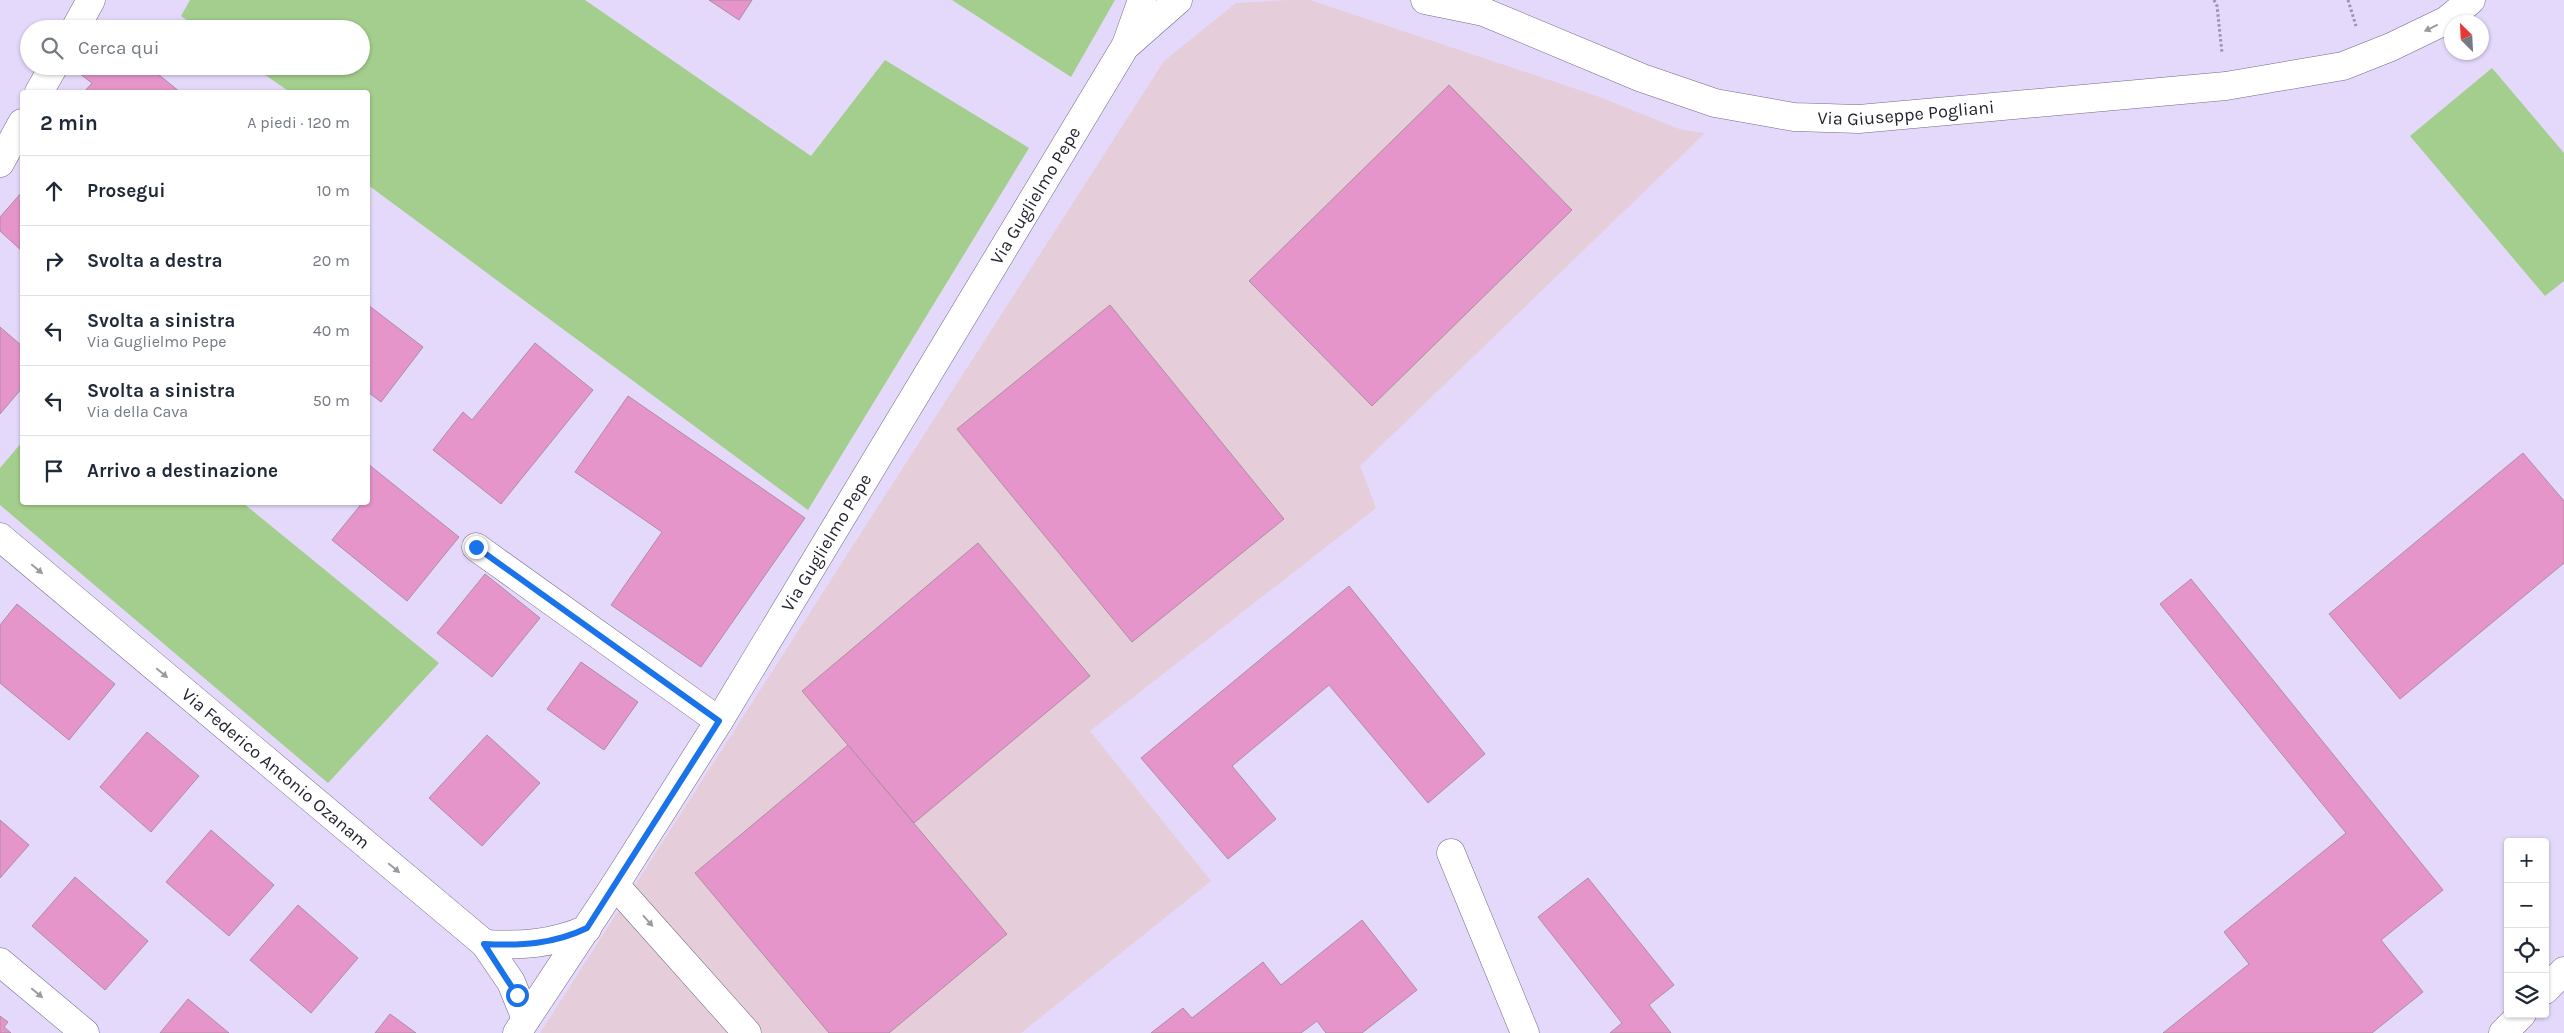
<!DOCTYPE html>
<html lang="it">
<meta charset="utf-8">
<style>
:root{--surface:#fff;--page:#f6f6f7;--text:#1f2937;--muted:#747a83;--line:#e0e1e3}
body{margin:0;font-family:Karla,sans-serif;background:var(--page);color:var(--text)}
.controls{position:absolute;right:15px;bottom:15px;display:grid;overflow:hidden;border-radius:5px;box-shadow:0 1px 4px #0004}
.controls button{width:45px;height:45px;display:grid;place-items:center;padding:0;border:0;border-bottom:1px solid var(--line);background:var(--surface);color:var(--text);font:25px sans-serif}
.compass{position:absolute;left:2444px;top:15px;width:45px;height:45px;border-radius:50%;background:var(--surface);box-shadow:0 1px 4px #0004;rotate:336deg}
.stop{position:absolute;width:15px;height:15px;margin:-11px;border:4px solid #1a73e8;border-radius:50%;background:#fff}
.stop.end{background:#1a73e8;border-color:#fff;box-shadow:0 1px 5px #0008}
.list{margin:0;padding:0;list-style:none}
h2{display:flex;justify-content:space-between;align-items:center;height:65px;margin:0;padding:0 20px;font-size:21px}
h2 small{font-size:16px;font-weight:400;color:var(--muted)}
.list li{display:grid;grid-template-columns:32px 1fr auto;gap:15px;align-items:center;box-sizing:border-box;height:70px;padding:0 20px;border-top:1px solid var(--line)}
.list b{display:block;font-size:19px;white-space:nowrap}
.list p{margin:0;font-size:16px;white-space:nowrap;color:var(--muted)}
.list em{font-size:16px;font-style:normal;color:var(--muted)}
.icon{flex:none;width:28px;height:28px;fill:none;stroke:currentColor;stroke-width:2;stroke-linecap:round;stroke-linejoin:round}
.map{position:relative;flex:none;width:2564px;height:1033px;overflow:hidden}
.search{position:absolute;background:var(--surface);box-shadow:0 1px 4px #0004;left:20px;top:20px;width:350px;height:55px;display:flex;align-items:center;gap:12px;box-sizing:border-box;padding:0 18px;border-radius:28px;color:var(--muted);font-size:19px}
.panel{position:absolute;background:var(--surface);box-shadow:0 1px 4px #0004;left:20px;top:90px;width:350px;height:415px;border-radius:5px}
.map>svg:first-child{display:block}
</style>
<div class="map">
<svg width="2564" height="1033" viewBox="0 0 2564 1033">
<rect width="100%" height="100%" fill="#e4d9fa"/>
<polygon fill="#e5ceda" points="1288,0 1310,0 1597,96 1682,130 1705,133 1360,466 1376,508 1090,731 1211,881 1021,1033 540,1033 1164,61 1236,3"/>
<g fill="#a4ce8d">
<polygon points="190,0 585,0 811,156 885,60 1029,148 808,510 368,185 368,92 290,92 252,66 361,66 361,29 199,29 181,16"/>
<polygon points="952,0 1115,0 1071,77"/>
<polygon points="2492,68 2564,153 2564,281 2545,296 2410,136"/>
<polygon points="22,442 22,502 243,503 439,663 328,783 0,505 0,468"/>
</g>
<g fill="#e695cb" stroke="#ad8da1">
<polygon points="709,0 752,0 739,20"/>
<polygon points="86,66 148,66 180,92 84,92 92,83 80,74"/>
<polygon points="1449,85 1572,210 1372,406 1249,281"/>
<polygon points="22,192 22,251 0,231 0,217"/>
<polygon points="368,305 423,347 381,402 368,392"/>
<polygon points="1110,305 1284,519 1132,642 957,429"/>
<polygon points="0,327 22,346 22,388 0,414"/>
<polygon points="535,343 593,390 501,504 433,450 463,412 472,420"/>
<polygon points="628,396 805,518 701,667 611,605 662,532 575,472"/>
<polygon points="2523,453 2564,501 2564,563 2400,699 2329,614"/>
<polygon points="368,464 459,537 407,601 332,540 363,502 368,502"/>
<polygon points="978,543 1090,676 914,823 802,691"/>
<polygon points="485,574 540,618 492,677 437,633"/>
<polygon points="2191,579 2443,890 2381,940 2423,992 2372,1033 2163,1033 2249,964 2224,932 2346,833 2160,604"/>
<polygon points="1349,586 1485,754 1428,803 1329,685 1232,766 1276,819 1228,859 1141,758"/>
<polygon points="17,604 115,684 69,740 0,683 0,625"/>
<polygon points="581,662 638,702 604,750 547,709"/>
<polygon points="147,732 199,776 151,832 100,787"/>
<polygon points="487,735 540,783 482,846 429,798"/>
<polygon points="848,745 1007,934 889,1033 829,1033 695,873"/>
<polygon points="0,820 29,845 0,878"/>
<polygon points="211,830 274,885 229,936 166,882"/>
<polygon points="75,877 148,941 105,990 32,926"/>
<polygon points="1588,878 1674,985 1649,1005 1671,1033 1610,1033 1622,1023 1538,917"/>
<polygon points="298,905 358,958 311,1013 250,960"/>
<polygon points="1362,920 1417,990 1362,1033 1326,1033 1317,1021 1301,1033 1151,1033 1183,1008 1192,1018 1263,962 1281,985"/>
<polygon points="188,999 229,1033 160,1033"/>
<polygon points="390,1014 416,1033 375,1033"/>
<polygon points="0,1016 8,1022 4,1027 11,1033 0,1033"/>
</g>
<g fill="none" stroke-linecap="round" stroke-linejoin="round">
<g stroke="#746986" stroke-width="29">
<g id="minor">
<path id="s1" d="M 1425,0 L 1484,12 L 1642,78 L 1715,103 L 1794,117 L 1859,119 L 2226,86 L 2343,66 L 2391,47 L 2447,20 L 2471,0"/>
<polyline points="75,29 91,0"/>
<polyline points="1128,44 1178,0"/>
<polyline points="39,92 54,66"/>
<polyline points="0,163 22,123"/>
<path id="s2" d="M 0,537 L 485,944 L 511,982 L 526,1019"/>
<polyline points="476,547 719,721"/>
<polyline points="1451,853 1525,1033"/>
<polyline points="615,885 747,1033"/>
<path d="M 485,944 C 521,946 553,944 587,929"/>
<polyline points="0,962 85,1033"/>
<path id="s3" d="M 517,1033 L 615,885 L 719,721 L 1126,45 L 1142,0"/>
</g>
</g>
<g stroke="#746986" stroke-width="29">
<g id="tertiary">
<polyline points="2545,990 2564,971"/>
<polyline points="2503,1033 2522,1014"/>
</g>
</g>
<g stroke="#9b93ac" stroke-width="3" stroke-dasharray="2.5 2.5" stroke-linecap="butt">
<polyline points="2214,0 2217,6 2222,53"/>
<polyline points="2348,0 2356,26"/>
</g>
<use href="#minor" stroke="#fff" stroke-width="28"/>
<use href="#tertiary" stroke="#fff" stroke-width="28"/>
</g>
<defs><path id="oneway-solid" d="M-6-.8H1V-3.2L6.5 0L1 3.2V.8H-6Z" transform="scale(1.25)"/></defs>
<g fill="#9c9aa0">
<use href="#oneway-solid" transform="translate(2431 28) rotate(154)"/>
<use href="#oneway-solid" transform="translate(37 569) rotate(40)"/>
<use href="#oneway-solid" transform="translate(162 673) rotate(40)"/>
<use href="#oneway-solid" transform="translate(394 868) rotate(40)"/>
<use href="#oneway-solid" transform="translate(648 921) rotate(48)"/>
<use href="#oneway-solid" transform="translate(37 993) rotate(40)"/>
</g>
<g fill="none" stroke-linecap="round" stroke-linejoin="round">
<path stroke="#1a73e8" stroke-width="6" d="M 476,547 L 719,721 L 587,928 C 554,944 521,946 484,944 L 517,995"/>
</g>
<g text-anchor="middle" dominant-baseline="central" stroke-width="4" stroke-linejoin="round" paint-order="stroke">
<g font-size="18" fill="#231f2b" stroke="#fff">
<text stroke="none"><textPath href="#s1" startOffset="501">Via Giuseppe Pogliani</textPath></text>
<text stroke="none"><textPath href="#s3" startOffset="985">Via Guglielmo Pepe</textPath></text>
<text stroke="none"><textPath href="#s3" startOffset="580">Via Guglielmo Pepe</textPath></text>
<text stroke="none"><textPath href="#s2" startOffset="360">Via Federico Antonio Ozanam</textPath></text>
</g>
</g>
</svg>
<div class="controls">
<button>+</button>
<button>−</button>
<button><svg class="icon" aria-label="locate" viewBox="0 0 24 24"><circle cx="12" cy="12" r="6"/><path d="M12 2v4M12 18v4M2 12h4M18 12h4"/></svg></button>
<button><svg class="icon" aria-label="layers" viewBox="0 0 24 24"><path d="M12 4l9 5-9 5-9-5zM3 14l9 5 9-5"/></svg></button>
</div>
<svg class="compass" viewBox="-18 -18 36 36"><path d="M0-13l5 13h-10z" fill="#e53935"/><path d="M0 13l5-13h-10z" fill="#747a83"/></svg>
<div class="stop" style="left:517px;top:995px"></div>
<div class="stop end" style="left:476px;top:547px"></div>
<div class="search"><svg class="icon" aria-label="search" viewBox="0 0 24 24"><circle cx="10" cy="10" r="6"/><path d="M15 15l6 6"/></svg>Cerca qui</div>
<section class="panel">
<h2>2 min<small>A piedi · 120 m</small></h2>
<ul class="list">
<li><svg class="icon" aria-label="ahead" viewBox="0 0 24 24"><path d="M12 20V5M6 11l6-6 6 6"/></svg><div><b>Prosegui</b></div><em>10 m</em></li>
<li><svg class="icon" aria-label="right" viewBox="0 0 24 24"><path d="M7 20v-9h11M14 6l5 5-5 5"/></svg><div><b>Svolta a destra</b></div><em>20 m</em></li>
<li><svg class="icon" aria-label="left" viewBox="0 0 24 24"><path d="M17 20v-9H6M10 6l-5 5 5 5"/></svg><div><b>Svolta a sinistra</b><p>Via Guglielmo Pepe</p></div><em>40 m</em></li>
<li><svg class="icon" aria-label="left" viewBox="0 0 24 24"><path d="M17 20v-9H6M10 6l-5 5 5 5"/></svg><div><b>Svolta a sinistra</b><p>Via della Cava</p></div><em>50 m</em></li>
<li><svg class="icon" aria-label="arrive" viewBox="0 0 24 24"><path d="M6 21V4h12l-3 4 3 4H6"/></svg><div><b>Arrivo a destinazione</b></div></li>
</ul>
</section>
</div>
